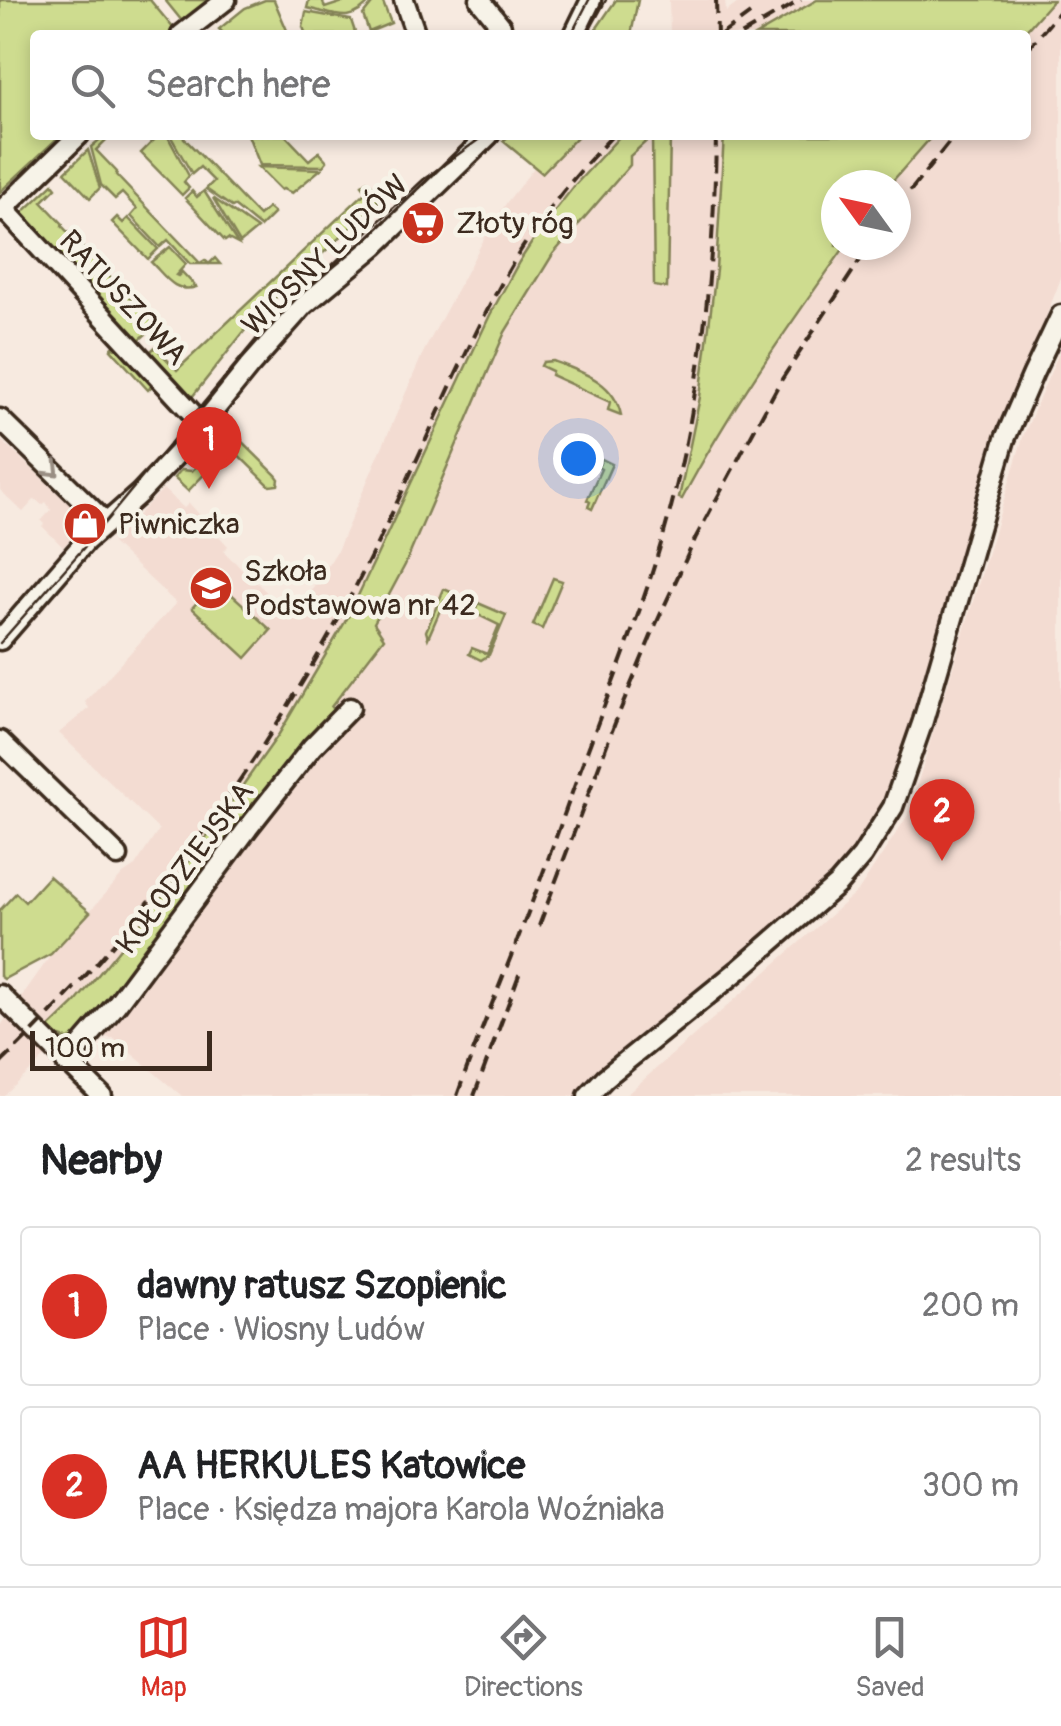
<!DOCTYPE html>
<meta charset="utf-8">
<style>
:root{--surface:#fff;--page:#f2f2f2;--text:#202124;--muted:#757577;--line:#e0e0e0;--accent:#d93025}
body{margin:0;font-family:Pangolin,sans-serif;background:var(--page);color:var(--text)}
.compass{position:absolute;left:821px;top:170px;width:90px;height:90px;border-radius:50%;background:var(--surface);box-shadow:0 5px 15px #0003;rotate:303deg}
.scale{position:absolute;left:30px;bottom:25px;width:182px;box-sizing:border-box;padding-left:10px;border:5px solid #3b2a1e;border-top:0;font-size:28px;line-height:35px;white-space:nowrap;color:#3b2a1e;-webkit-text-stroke:8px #f7f3e8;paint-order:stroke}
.you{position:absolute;left:578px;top:458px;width:35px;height:35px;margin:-25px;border:8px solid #fff;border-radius:50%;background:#1a73e8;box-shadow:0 0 0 15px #1a73e833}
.badge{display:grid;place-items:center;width:65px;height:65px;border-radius:50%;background:var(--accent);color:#fff;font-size:32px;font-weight:700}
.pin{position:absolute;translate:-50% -82px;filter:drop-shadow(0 2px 5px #0008)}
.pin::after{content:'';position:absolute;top:52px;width:35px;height:30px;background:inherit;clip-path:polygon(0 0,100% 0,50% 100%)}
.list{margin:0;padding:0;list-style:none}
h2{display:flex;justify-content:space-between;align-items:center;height:130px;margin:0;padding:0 40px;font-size:42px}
h2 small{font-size:32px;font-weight:400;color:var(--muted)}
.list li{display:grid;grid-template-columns:65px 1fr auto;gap:30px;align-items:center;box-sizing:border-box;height:160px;margin:0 20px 20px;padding:0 20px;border:2px solid var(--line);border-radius:10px}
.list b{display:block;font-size:38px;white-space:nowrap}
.list p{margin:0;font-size:32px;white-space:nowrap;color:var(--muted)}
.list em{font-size:32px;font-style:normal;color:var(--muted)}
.icon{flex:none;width:55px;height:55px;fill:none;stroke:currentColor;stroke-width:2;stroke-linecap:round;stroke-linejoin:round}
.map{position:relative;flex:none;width:1061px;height:1096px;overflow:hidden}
.search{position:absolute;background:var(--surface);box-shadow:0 5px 15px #0003;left:30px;right:30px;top:30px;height:110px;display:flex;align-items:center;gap:25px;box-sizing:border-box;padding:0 35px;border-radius:10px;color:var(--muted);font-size:38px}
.sheet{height:490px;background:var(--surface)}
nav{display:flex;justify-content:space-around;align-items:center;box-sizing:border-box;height:140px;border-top:2px solid var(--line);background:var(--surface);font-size:28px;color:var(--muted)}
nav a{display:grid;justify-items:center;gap:5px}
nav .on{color:var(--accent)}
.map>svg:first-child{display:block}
</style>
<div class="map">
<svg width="1061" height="1096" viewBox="0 0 1061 1096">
<rect width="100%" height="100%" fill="#f7eae0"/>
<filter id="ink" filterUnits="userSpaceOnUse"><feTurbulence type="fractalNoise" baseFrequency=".01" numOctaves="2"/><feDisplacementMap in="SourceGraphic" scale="20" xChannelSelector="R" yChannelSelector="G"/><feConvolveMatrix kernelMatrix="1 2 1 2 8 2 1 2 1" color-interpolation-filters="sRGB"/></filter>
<g filter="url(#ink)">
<g fill="#f3dcd2">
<polygon points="669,0 725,0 726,12 742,0 872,0 795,35 670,35"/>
<polygon points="1029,0 1061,0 1061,278 978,493 920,710 885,803 844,867 624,1053 580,1096 182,1096 113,1038 98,1037 83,1055 75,1038 66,1033 45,1057 4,1096 0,1096 0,1027 51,955 123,874 135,866 159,830 59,733 89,708 85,702 176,603 112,543 146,506 163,489 184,508 189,503 228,546 223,551 294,618 337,551 423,353 484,239 507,202 533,169 568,135 725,135 836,245 896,245 896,185 861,185 902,135 1026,135 1026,35 996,35"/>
<polygon points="1061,348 1061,1096 625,1096 859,890 908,815 1024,434"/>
<polygon points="0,439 88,521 63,547 42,526 44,524 41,521 51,510 46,502 42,505 35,499 23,512 0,490"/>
</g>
<g fill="#cedc8f" stroke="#848356" stroke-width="2.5">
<polygon points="0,0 150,0 174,29 168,35 35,35 35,135 61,135 0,192"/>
<polygon points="165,0 209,0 182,21"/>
<polygon points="265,0 274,0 289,35 225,35 219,29 245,8"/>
<path d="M 309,0 L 322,0 L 325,8 L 349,0 L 371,0 C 350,26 336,14 307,8 Z"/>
<polygon points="375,0 382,0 391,23 369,32 363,15"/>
<polygon points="616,0 638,0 631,35 592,35"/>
<polygon points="817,0 1053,0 1022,35 756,35"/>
<polygon points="306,12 351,20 356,35 306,35 303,27"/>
<polygon points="105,135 110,136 96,150 117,172 116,175 200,263 205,260 209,264 215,258 220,264 190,264 168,240 160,247 131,216 137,209 122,193 115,199 101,185 91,147"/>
<polygon points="159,135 167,135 189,176 184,182 189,188 182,195 141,153"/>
<polygon points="170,135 181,135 259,216 268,208 274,213 260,227 234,206 232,207 206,189 214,181 200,167 192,174"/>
<polygon points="248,135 285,135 309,160 319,152 327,161 323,166 260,165"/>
<polygon points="510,135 579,135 542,173 503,141"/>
<path d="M 621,135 L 670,135 L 667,288 L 654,286 L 652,136 L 630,156 L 630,165 L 553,254 L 505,332 L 405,565 L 374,623 L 384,638 L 331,707 L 334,711 L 323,726 L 117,992 L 75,1038 C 64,1041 57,1037 49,1028 L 76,1002 L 178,877 L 279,734 L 348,617 L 490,315 L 519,262 L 542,227 L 575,185 Z"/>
<path d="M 724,135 L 933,135 L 889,185 L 836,185 L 836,245 L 846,245 C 788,327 729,410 682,499 L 679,498 L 700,397 L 716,270 Z"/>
<polygon points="88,150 100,188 90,198 65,172"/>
<polygon points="258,167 321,169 292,193 283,189 281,190"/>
<polygon points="367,181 382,195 377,200 378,202 278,295 246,329 192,397 188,396 150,356 151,351 168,335 171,339 159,351 177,370 367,191 362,185"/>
<polygon points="53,184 56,188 42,202 63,224 62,226 156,325 136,343 22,218 23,212"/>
<polygon points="192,191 197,197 204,191 238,244 228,239 225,241 185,198"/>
<polygon points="213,198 257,229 240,243"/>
<polygon points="117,217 123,223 128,218 158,249 148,259 112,222"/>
<path d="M 170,247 L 186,264 L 176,275 L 178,276 L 182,272 L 196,287 C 175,294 165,276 151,262 Z"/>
<polygon points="117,343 154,384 148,390 111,349"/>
<path d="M 553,361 C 582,372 614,381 621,415 L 608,410 L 610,402 L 551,375 L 552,371 L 541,366 L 543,362 Z"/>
<polygon points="229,429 276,475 279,479 278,485 270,486 221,438"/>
<polygon points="207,442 222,456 188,491 174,478 181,470 192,471 202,460 199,450"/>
<polygon points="602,459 612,464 592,509 588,507 590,502 587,500 601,469 598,467"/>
<polygon points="553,578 562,581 542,629 533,625"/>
<polygon points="217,581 271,630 246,658 192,608"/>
<polygon points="444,589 471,601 467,610 444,601 428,638 426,631"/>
<polygon points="478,603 506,615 489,655 481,660 469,654 472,648 487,654 499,625 474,613"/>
<polygon points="49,876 90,912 51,954 4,979 0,976 0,910 16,893 25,902"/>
</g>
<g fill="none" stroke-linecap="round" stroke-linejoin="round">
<g stroke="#3b2a1e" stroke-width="25">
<g id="minor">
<polyline points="404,0 416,35"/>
<polyline points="480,0 501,26"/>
<polyline points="181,35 226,0"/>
<polyline points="574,35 591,0"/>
<polyline points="4,209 203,425"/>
<polyline points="0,212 79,135"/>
<polyline points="0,419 106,523"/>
<polyline points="0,640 85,542 140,493 190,440 249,367 304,305 375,246 489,135"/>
<polyline points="0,741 118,856"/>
<polyline points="0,995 102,1096"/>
<polyline points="66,1063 116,1005 248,828 312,747 350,708"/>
<polyline points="588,1096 605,1078 740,969 838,884 862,856 893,807 923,721 1005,439 1033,374 1061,315"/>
</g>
</g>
<use href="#minor" stroke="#f7f3e8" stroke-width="18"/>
<g stroke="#3b2a1e" stroke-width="2.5">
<polyline points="571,35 589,0"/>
<polyline points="587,35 606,0"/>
<polyline points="0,643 87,544 268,325 424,179 485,135"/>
</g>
<g stroke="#3b2a1e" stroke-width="4" stroke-dasharray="15 8" stroke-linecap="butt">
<polyline points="716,0 717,35"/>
<polyline points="721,35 750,14"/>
<polyline points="741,35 801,0"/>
<polyline points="1026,51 1061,10"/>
<polyline points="896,209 955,135"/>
<polyline points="539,926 615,723 656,624 696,537 780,382 870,245"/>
<path d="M 0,1064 C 145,924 267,759 359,580 C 394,512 424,443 456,374 C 476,333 495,292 519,253 C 546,210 578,172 613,135"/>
<path d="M 457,1096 C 476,1041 499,988 520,933 C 545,870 567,805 591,741 C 616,674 642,609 662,540 C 700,410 714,271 716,135"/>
<polyline points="474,1096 520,972"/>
</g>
</g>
<defs><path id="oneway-chevron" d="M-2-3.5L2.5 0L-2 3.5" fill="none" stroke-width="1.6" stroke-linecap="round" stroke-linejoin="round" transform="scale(2.5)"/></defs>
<use stroke="#998e83" href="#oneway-chevron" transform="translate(53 470) rotate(45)"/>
</g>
<defs>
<g id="supermarket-disc" transform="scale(2.25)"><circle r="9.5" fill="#c8321e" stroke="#f7f3e8"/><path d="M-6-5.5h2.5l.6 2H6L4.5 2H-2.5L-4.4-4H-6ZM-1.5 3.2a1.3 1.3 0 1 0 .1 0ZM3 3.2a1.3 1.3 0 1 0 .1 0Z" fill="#fff"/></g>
<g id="shop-disc" transform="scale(2.25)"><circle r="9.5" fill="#c8321e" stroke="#f7f3e8"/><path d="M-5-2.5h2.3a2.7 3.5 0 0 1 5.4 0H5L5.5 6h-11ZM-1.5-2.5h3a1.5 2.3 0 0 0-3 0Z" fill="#fff"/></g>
<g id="school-disc" transform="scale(2.25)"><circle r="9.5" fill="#c8321e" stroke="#f7f3e8"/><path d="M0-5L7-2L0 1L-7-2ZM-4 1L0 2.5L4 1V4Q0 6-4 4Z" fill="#fff"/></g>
</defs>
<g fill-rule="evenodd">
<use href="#supermarket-disc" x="423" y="223"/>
<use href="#shop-disc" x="85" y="524"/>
<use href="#school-disc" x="211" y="588"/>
</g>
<g text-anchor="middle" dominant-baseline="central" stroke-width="9" stroke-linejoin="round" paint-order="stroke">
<g font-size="30" fill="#3b2a1e" stroke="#f7f3e8" text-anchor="start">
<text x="456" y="223">Złoty róg</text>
<text x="118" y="524">Piwniczka</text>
<text x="244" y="571">Szkoła<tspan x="244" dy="34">Podstawowa nr 42</tspan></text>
</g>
<g font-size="30" fill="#3b2a1e" stroke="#f7f3e8">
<text transform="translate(325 255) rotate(-44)">WIOSNY LUDÓW</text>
<text transform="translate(123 298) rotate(47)">RATUSZOWA</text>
<text transform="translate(185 868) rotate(-53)">KOŁODZIEJSKA</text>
</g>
</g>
</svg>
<svg class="compass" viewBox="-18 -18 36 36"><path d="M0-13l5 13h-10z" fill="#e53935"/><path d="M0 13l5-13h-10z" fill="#757577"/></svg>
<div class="scale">100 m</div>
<div class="you"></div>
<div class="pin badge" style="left:209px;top:489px">1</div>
<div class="pin badge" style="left:942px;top:861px">2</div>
<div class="search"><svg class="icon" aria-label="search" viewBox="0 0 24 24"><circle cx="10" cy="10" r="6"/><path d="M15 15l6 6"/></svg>Search here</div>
</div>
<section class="sheet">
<h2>Nearby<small>2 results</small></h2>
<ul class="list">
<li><span class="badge">1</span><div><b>dawny ratusz Szopienic</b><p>Place · Wiosny Ludów</p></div><em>200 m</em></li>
<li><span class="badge">2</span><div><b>AA HERKULES Katowice</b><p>Place · Księdza majora Karola Woźniaka</p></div><em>300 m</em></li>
</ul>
</section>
<nav>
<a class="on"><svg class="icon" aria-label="map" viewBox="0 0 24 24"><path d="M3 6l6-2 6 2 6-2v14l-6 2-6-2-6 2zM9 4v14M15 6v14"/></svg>Map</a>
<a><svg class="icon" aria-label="directions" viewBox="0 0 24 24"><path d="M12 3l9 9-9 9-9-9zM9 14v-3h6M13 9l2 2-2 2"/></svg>Directions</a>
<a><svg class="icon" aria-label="saved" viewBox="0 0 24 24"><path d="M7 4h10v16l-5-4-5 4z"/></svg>Saved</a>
</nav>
